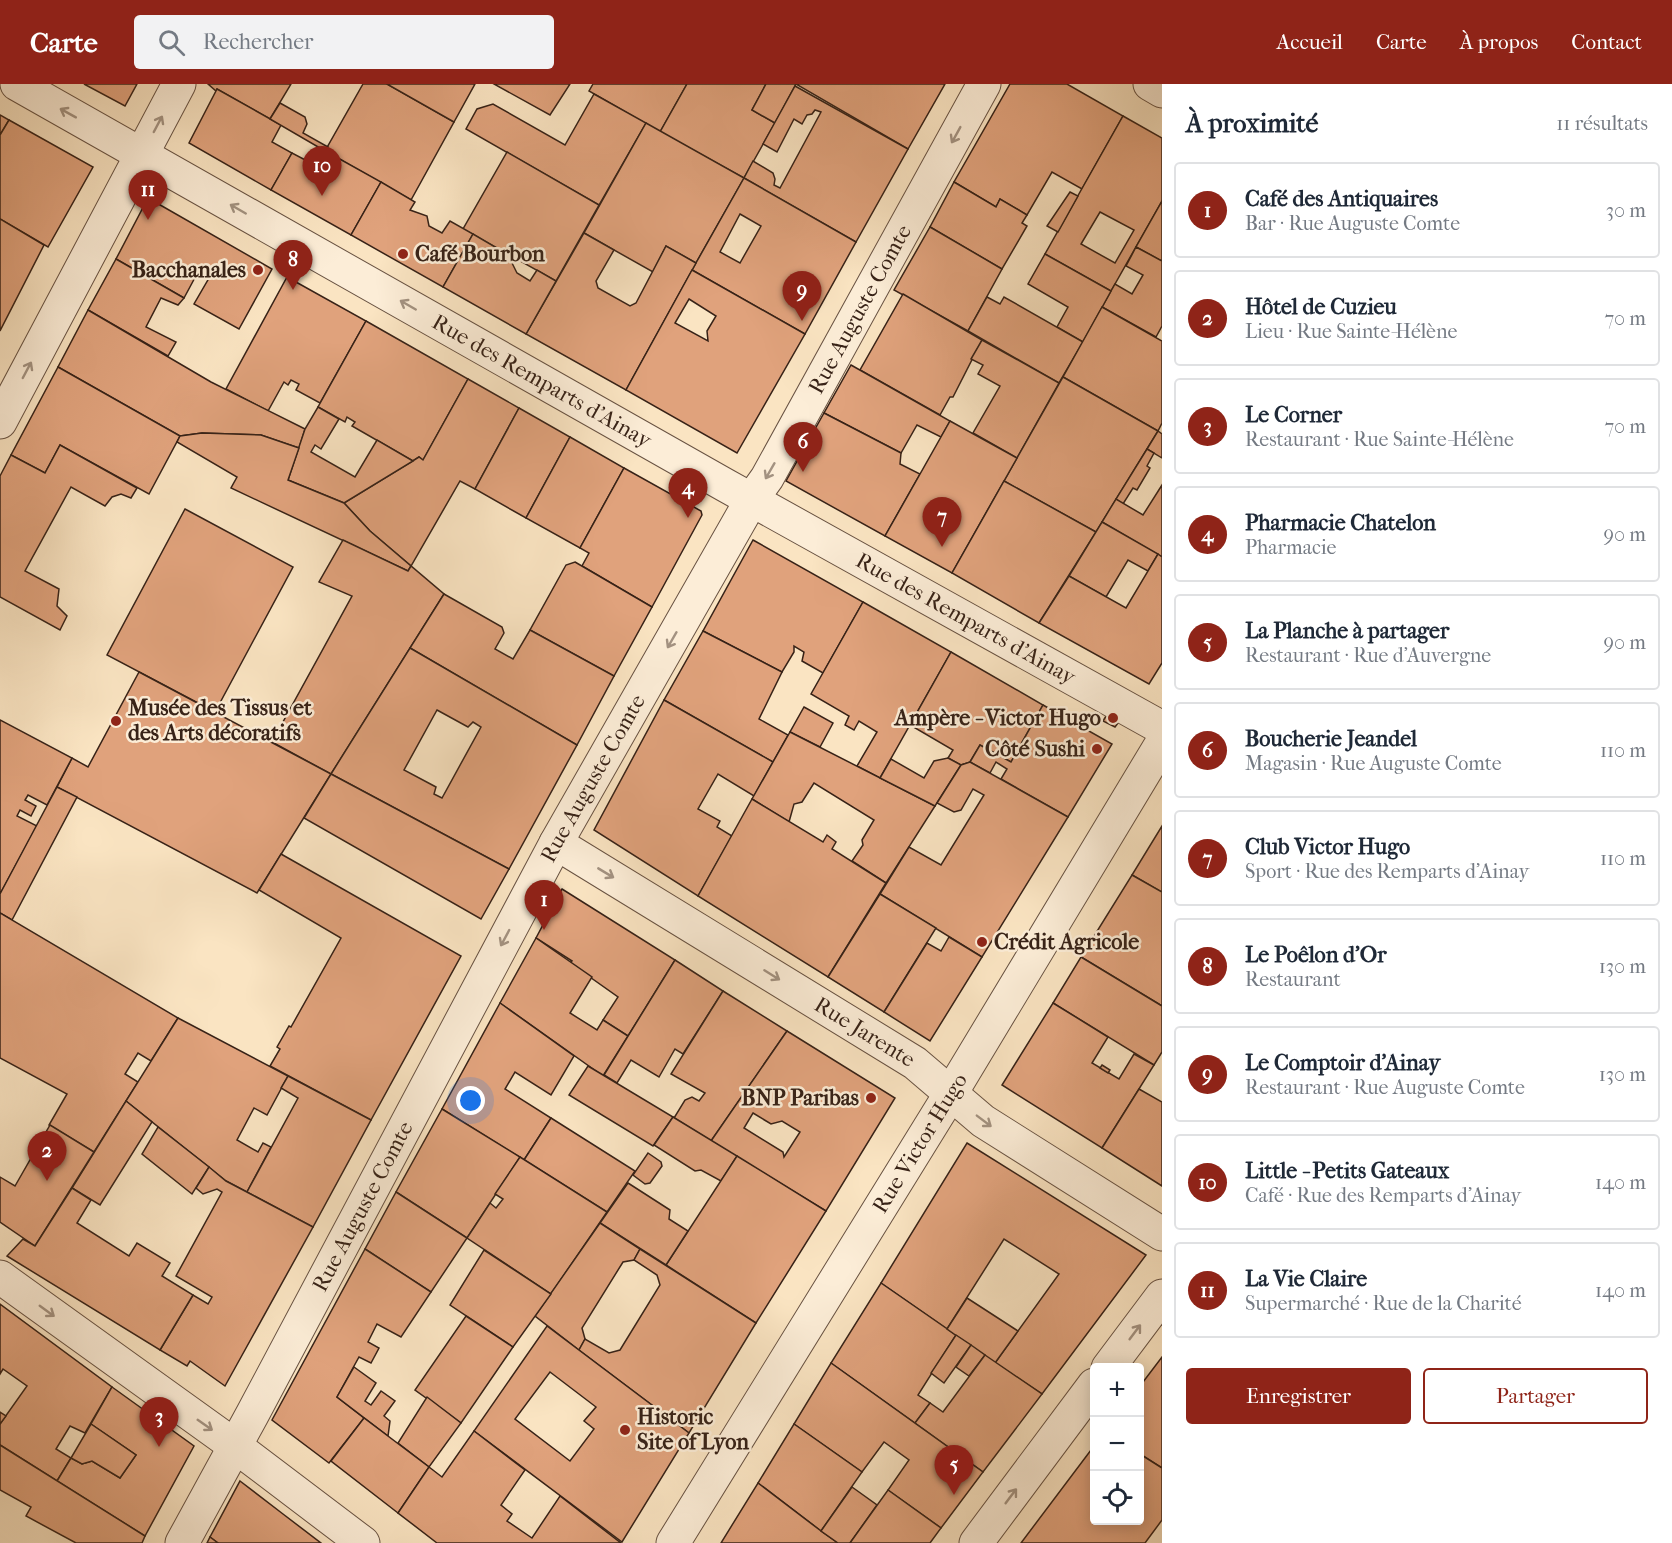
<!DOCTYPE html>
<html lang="fr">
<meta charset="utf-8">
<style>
:root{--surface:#fff;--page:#f2f2f3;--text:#1f2937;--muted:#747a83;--line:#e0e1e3;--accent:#8f2418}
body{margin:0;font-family:"IM FELL French Canon",serif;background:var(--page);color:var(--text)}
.controls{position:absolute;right:18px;bottom:18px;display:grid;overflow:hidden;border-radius:6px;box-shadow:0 3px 15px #0003}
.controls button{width:54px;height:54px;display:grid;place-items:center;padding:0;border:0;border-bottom:2px solid var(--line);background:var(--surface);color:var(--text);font:30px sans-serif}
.you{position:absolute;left:471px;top:1017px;width:21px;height:21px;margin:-15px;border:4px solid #fff;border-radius:50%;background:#1a73e8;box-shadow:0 0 0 9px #1a73e833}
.badge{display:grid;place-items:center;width:39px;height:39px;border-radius:50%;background:var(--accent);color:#fff;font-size:20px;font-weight:700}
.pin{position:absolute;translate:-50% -50px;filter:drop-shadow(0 2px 3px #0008)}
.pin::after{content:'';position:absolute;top:32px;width:21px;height:18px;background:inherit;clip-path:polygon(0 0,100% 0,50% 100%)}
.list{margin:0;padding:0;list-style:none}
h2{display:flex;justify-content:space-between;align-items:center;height:78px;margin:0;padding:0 24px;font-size:26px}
h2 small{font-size:20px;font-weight:400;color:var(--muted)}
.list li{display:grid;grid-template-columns:39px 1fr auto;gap:18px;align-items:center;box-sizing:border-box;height:96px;margin:0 12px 12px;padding:0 12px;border:2px solid var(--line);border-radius:6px}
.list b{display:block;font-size:22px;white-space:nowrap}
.list p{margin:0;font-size:20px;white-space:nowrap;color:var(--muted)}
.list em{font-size:20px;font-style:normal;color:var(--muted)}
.actions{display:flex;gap:12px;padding:18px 24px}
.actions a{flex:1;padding:14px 0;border:2px solid var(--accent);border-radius:6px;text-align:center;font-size:21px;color:var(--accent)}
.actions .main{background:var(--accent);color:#fff}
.icon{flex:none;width:33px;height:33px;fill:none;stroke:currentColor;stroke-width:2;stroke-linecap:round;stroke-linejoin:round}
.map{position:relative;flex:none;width:1162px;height:1459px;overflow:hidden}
header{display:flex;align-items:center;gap:36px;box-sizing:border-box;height:84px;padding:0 30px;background:var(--accent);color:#fff}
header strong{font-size:28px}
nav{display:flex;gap:33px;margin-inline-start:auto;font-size:21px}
.search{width:420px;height:54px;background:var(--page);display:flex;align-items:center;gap:15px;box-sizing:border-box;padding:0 21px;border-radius:6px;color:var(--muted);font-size:22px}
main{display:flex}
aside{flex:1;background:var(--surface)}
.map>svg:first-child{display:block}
</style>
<header>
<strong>Carte</strong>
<div class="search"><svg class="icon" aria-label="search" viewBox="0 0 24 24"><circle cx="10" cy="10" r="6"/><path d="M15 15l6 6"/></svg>Rechercher</div>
<nav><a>Accueil</a><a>Carte</a><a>À propos</a><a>Contact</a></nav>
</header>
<main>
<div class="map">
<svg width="1162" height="1459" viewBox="0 0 1162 1459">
<rect width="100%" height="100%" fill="#fae4c2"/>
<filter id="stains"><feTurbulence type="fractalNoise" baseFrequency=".00333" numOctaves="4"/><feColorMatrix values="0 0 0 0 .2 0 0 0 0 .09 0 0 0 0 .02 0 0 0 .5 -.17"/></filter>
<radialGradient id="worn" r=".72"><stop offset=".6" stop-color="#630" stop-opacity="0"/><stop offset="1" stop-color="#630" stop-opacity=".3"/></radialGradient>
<g fill="#e0a27c" stroke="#372217" stroke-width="1.5" fill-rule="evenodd">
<polygon points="84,0 137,0 125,22"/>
<polygon points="208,0 291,0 270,35 217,5 216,7"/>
<polygon points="363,0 387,0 454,38 411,116 325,67"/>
<polygon points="387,0 475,0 454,38"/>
<polygon points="494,0 570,0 550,31"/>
<polygon points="593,0 687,0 660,48 589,7"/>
<polygon points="687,0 766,0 752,26 775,39 744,94 660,48"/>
<polygon points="766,0 796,0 775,39 752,26"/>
<polygon points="796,0 945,0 908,65"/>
<polygon points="1010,0 1067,0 1123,32 1082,105 1052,88 1027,131 1000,115 996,123 954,98"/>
<polygon points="795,2 908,65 856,158 744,94 753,77 773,89 775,95 774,101 780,104 821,28 815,26 812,30 807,31 802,40 794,35 777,68 763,60"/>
<polygon points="217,5 281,41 272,58 292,69 271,106 189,59"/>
<polygon points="594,10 646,39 599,121 466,45 477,25 493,20 565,61"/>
<polygon points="280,19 305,33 307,40 303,49 328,63 325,67 270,35"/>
<polygon points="0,31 9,36 0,51"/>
<path d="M 1123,32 L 1162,54 L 1162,117 L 1111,207 L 1045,170 ZM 1100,128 L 1134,146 L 1115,179 L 1081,160 Z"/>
<polygon points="9,36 93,83 48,163 0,135 0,51"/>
<polygon points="646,39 744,94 696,179 666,162 653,188 584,149"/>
<polygon points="320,64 381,98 351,151 271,106 292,69 311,79"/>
<polygon points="507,68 599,121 556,197 463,145"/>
<path d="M 744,94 L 856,158 L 805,250 L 692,186 ZM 740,130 L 761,142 L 740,179 L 720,168 Z"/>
<polygon points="381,98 415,118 410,126 427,132 429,142 442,149 450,137 473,150 443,203 351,151"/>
<polygon points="954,98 996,123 1000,115 1027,131 1022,139 1027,142 1002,185 930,143"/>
<polygon points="1070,108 1078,112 1058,148 1047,142"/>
<polygon points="148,114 272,185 239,245 194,220 209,194 198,188 184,214 116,175"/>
<polygon points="1162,117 1162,177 1136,163"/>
<polygon points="0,135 44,161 0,247"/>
<polygon points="930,143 1002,185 968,247 894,206"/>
<polygon points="584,149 614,166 596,197 598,204 630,222 636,219 666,162 696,179 626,306 526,250"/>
<polygon points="473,150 502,167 499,173 512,179 517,189 530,197 537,186 556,197 526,250 443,203"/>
<polygon points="1136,163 1162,177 1162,242 1156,253 1102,223 1115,200 1132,210 1143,191 1126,182"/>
<polygon points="1045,170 1111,207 1083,258 1057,243 1068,223 1028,200"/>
<polygon points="116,175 184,214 178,221 161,214 146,243 176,258 168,272 88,226"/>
<path d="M 692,186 L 805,250 L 737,369 L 626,306 ZM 689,215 L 716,232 L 707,247 L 708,257 L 675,239 Z"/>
<polygon points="287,193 366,237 320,319 296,306 299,300 291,296 288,301 284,298 268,327 226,305"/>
<polygon points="903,210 982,256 953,313 950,313 940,331 860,286"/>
<polygon points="987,213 1000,220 1004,213 1083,258 1059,299 968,247"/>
<polygon points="1102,223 1162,257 1162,339 1158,347 1063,293"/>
<polygon points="88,226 211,298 305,345 299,364 261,351 202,349 180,352 58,283"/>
<polygon points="366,237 468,295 423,376 419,373 413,377 352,342 355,338 347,333 345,338 318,323"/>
<polygon points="982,256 1059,299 1017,374 973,349 1000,302 978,290 983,281 971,275"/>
<polygon points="851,281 950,337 941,353 917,341 901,369 824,329"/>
<polygon points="58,283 180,352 149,410 60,361 45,389 11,371"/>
<polygon points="1063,293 1158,347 1096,448 1004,397"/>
<polygon points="468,295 519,324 475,405 460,397 411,482 370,447 344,419 419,373 423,376"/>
<polygon points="318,323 339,335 321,365 315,361 311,368 355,393 377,356 413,377 344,419 288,396 305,345"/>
<polygon points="519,324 570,353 526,434 475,405"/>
<polygon points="824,329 901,369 900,380 920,390 885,452 786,397"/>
<polygon points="950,337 1017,374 952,489 885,452"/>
<polygon points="1158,347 1162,350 1162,374 1147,365"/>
<polygon points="202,349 261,351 299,364 288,396 344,419 370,447 411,482 408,487 231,404 237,393 177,358 180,352"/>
<polygon points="570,353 624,384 580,464 526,434"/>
<polygon points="60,361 137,404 131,414 121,410 112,413 105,422 71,403 25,487 59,505 57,522 67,532 60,546 0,513 0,392 11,371 45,389"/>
<polygon points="1147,365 1154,369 1147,382 1150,384 1137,406 1133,404 1123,420 1116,415"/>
<polygon points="624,384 701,427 702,431 652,523 582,482 589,469 580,464"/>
<polygon points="1004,397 1096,448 1039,539 952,489"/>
<polygon points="1162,401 1162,473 1102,438 1116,415 1143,431"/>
<polygon points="185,425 293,483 215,628 107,571"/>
<polygon points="1102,438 1158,470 1148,487 1128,476 1106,513 1069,492"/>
<polygon points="343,456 408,487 411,482 444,510 331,690 272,658 352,512 319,498"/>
<polygon points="753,456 863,518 823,589 802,577 804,568 794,562 794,568 782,588 703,547"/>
<polygon points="1158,470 1162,473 1162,579 1149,600 1039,539 1069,492 1126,524"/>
<polygon points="575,478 652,523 614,592 530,546 566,481"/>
<polygon points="444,510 502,543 504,549 495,565 513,575 530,546 614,592 577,661 410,564"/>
<polygon points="863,518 951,568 880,694 857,682 877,648 859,637 854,646 845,641 849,632 811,610"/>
<polygon points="703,547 782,588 759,635 788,651 773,678 664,616"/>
<path d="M 410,564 L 577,661 L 509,785 L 331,690 ZM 437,626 L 468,643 L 473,638 L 481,643 L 442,714 L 434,710 L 436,703 L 404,686 Z"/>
<polygon points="951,568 1043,621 1011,678 980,661 970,678 961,681 948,674 953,666 910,641"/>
<polygon points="139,588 331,690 257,809 57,703 72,674 88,683"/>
<polygon points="664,616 773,678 754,712 718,690 698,725 720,737 717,743 732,752 698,812 594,746"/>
<polygon points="1043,621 1112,660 1068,733 1001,695 1007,685 996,678 990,689 970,678 980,661 1011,678"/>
<polygon points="804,623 833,639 820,663 790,648"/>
<polygon points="1111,624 1124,631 1115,643 1103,637"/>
<polygon points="0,636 72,674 47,721 28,711 25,716 36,722 31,732 20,726 17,732 37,742 0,810"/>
<polygon points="790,648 935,722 886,799 852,777 863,761 862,756 874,736 814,699 802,718 794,720 789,738 752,715"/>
<polygon points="948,674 961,681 935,722 880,694 891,675 924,694 934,677"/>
<polygon points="970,678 1068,733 982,873 880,810 909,763 941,781 984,711 973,705 961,726 954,728 937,719 961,681"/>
<polygon points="331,690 509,785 481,835 304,734"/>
<polygon points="57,703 77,713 12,836 0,829 0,810"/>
<polygon points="752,715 823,758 827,751 836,758 832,765 886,799 828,893 698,812"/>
<polygon points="1162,742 1162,808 1132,791"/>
<polygon points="281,770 461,872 371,1036 270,982 280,965 277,963 289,942 291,943 341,854 259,806"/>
<polygon points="1132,791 1162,808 1162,922 1081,873"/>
<polygon points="562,805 675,876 628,952 603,936 618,913 570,879 572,877 536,854"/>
<polygon points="880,810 936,844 884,928 828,893"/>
<polygon points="0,829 178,934 151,977 138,969 125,990 138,998 94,1068 49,1041 67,1010 0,974"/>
<polygon points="949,853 982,873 930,957 884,928 927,859 941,867"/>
<polygon points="536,854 592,893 570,929 597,946 603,936 628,952 603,992 500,919"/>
<polygon points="1081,873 1162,922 1162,968 1154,981 1053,919"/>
<polygon points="675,876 723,907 683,970 675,965 659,993 631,976 617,999 604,991"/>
<polygon points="723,907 787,947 711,1057 674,1034 685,1016 692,1013 699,1017 705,1009 671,990"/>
<polygon points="500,919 574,972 551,1011 515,988 505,1005 551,1034 524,1076 442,1025"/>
<polygon points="1053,919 1108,953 1092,979 1119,995 1134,970 1154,981 1102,1064 1002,1001"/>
<polygon points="178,934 288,992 267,1031 254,1024 237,1056 258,1068 263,1059 271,1063 247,1108 226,1097 126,1017"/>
<path d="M 787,947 L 895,1014 L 826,1127 L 711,1057 ZM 753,1029 L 771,1040 L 782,1037 L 800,1048 L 784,1073 L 783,1068 L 744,1044 Z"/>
<polygon points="1102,981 1110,986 1108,989 1100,984"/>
<polygon points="588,982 673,1033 653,1062 569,1011"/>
<polygon points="288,992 371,1036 313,1143 247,1108 298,1014 281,1004"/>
<polygon points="1139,1005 1162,1018 1162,1102 1102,1064"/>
<polygon points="126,1017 152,1038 100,1121 72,1104"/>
<polygon points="442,1025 520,1073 467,1154 396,1108"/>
<polygon points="673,1033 737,1072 721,1097 701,1086 695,1087 654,1061"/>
<polygon points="551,1034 635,1087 607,1128 524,1076"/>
<polygon points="50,1041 94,1068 35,1162 0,1138 0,1093 15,1102"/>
<polygon points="158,1043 209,1083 192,1110 142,1070"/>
<polygon points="967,1059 1146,1171 1042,1310 995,1279 1059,1190 1004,1155 947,1245 881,1199"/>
<polygon points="648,1069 661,1078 662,1082 650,1099 645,1100 633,1091"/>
<polygon points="737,1072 826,1127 756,1239 666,1181"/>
<polygon points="520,1073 607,1128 551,1210 467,1154 490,1119 496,1124 503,1115 495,1110"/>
<polygon points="209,1083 226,1097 313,1143 225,1302 190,1277 187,1282 160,1266 193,1211 208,1220 212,1213 176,1192 222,1108 217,1105 203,1110 196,1104"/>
<polygon points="628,1099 670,1126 669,1135 688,1147 666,1181 600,1139"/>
<polygon points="72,1104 91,1116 77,1139 129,1172 137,1159 170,1179 162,1192 193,1211 160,1266 7,1172 23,1155 35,1162"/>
<polygon points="396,1108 467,1154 431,1208 365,1165"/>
<polygon points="600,1139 640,1165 634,1176 623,1178 582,1244 585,1255 579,1266 535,1232"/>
<polygon points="365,1165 431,1208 401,1253 377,1240 368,1258 379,1264 371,1279 359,1273 337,1313 364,1334 329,1379 272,1336"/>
<polygon points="640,1165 756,1239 689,1349 579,1266 585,1255 609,1269 620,1266 660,1201 657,1191 634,1176"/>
<polygon points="484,1166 551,1210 513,1263 450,1221"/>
<polygon points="881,1199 956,1251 918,1311 930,1319 915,1339 831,1279"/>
<polygon points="967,1214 1018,1247 995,1279 947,1245"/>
<polygon points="0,1220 112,1303 85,1349 70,1342 56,1365 71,1374 57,1397 0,1361 0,1340 27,1302 3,1285 0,1290"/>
<polygon points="466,1232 513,1263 461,1339 415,1306"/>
<path d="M 547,1242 L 689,1349 L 622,1458 L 474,1347 ZM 550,1288 L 596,1323 L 584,1337 L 594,1345 L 570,1377 L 515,1335 Z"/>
<polygon points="956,1251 971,1261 944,1299 931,1289"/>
<polygon points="971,1261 985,1271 969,1292 956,1283"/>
<polygon points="985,1271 1042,1310 983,1388 915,1339 930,1319 943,1328"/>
<polygon points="1162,1273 1162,1384 1140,1370 1140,1302"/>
<polygon points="831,1279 983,1388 941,1444 888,1406 909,1376 884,1358 862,1388 794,1340"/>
<polygon points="354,1283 376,1299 365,1317 371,1321 381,1307 395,1317 384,1332 390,1337 388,1352 337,1313"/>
<polygon points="112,1303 194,1362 145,1452 57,1397 71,1374 82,1380 92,1377 120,1394 136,1371 91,1340"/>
<polygon points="427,1313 461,1339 429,1383 398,1359"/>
<polygon points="0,1328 6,1332 0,1340"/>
<polygon points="364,1334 429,1383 398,1429 331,1377"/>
<polygon points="91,1340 136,1371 120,1394 92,1377 82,1380 71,1374"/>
<polygon points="794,1340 862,1388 821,1447 758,1399"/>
<polygon points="474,1347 525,1386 501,1421 512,1430 507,1437 532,1454 560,1412 621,1459 437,1459 398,1429 429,1383 442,1393"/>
<polygon points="0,1361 145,1452 142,1459 76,1459 26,1432 31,1423 0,1406"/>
<polygon points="1094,1362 1094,1436 1140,1436 1140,1370 1162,1384 1162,1436 1145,1459 1021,1459"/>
<polygon points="240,1397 283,1430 321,1459 218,1459 210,1453"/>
<polygon points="758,1399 821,1447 838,1459 721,1459"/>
<polygon points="852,1403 877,1421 850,1459 838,1459 821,1447"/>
<polygon points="888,1406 941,1444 930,1459 850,1459"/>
<polygon points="210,1453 218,1459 207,1459"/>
</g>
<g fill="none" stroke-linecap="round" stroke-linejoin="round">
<g stroke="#685242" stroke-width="35">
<g id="minor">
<path id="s1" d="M 17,0 L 725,401 L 1162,644"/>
<polyline points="1150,0 1162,7"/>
<polyline points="0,338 179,0"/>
<path id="s2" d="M 556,759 L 915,979 L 983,1037 L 1162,1150"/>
<polyline points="0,1193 235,1362 363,1459"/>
<polyline points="1108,1284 1162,1212"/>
<path id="s3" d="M 182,1459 L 252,1331 L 556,759 L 752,415 L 767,394 L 984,0"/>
<path id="s4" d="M 673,1459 L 951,1009 L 1162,659"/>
<polyline points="976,1459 1094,1301"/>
</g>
</g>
<use href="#minor" stroke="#fcedd7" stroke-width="33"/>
</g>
<defs><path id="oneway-shaft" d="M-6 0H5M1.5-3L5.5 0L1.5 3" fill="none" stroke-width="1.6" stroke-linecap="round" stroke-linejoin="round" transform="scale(1.5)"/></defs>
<g stroke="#a39281">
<use href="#oneway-shaft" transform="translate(68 29) rotate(-151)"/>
<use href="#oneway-shaft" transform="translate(158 40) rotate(-62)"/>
<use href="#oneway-shaft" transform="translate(956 51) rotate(119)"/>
<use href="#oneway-shaft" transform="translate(238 125) rotate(-150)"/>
<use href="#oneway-shaft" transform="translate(408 221) rotate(-150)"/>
<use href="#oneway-shaft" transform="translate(27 286) rotate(-62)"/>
<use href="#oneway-shaft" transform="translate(770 387) rotate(120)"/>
<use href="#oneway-shaft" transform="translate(672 556) rotate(120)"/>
<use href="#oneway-shaft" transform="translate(606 789) rotate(31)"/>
<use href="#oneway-shaft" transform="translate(505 854) rotate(118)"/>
<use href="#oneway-shaft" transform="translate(772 891) rotate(32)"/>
<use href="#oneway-shaft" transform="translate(984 1037) rotate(37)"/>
<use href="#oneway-shaft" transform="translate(47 1227) rotate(36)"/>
<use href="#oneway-shaft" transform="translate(1135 1248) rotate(-53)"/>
<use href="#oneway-shaft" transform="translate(205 1341) rotate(35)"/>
<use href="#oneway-shaft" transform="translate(1011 1412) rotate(-53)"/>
</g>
<g fill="#8f2418" stroke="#fcedd7" stroke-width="2">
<circle cx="403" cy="170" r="6"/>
<circle cx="258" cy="186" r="6"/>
<circle cx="1113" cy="634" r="6"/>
<circle cx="116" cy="637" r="6"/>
<circle cx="1097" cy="665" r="6"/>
<circle cx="982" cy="858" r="6"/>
<circle cx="871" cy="1014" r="6"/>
<circle cx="625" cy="1346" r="6"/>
</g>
<g text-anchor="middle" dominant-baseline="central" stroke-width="5" stroke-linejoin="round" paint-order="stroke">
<g font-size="22" font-weight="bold" fill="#372217" stroke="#fcedd7" text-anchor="start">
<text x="415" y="170">Café Bourbon</text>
<text x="246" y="186" text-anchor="end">Bacchanales</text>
<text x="128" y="624">Musée des Tissus et<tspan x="128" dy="25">des Arts décoratifs</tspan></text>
<text x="1101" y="634" text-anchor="end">Ampère - Victor Hugo</text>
<text x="1085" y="665" text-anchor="end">Côté Sushi</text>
<text x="994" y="858">Crédit Agricole</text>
<text x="859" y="1014" text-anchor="end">BNP Paribas</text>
<text x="637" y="1333">Historic<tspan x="637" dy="25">Site of Lyon</tspan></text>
</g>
<g font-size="22" fill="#372217" stroke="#fcedd7">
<text stroke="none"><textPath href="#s3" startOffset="1408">Rue Auguste Comte</textPath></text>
<text stroke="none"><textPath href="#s1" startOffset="603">Rue des Remparts d'Ainay</textPath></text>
<text stroke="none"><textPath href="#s1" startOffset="1089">Rue des Remparts d'Ainay</textPath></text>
<text stroke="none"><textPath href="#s3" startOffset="868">Rue Auguste Comte</textPath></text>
<text stroke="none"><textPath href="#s2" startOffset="362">Rue Jarente</textPath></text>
<text stroke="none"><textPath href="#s4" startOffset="470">Rue Victor Hugo</textPath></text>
<text stroke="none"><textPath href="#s3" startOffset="382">Rue Auguste Comte</textPath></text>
</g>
</g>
<rect width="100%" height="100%" filter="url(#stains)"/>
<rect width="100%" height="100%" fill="url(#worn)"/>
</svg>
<div class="controls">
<button>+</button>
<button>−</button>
<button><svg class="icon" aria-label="locate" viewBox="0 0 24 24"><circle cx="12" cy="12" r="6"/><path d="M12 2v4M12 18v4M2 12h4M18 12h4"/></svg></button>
</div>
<div class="you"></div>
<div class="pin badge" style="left:544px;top:846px">1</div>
<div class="pin badge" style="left:47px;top:1097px">2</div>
<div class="pin badge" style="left:159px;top:1363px">3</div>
<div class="pin badge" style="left:688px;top:434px">4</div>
<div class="pin badge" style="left:954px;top:1411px">5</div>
<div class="pin badge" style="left:803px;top:388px">6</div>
<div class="pin badge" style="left:942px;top:463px">7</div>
<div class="pin badge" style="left:293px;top:206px">8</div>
<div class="pin badge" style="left:802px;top:237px">9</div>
<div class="pin badge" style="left:322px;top:112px">10</div>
<div class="pin badge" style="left:148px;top:136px">11</div>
</div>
<aside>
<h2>À proximité<small>11 résultats</small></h2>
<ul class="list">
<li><span class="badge">1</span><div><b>Café des Antiquaires</b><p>Bar · Rue Auguste Comte</p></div><em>30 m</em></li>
<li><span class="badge">2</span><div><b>Hôtel de Cuzieu</b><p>Lieu · Rue Sainte-Hélène</p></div><em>70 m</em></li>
<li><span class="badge">3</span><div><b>Le Corner</b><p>Restaurant · Rue Sainte-Hélène</p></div><em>70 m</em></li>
<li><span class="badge">4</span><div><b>Pharmacie Chatelon</b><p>Pharmacie</p></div><em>90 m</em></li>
<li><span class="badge">5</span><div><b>La Planche à partager</b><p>Restaurant · Rue d'Auvergne</p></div><em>90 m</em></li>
<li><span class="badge">6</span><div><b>Boucherie Jeandel</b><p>Magasin · Rue Auguste Comte</p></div><em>110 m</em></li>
<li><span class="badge">7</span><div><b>Club Victor Hugo</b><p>Sport · Rue des Remparts d'Ainay</p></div><em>110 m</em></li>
<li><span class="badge">8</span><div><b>Le Poêlon d’Or</b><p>Restaurant</p></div><em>130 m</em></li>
<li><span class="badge">9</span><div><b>Le Comptoir d'Ainay</b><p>Restaurant · Rue Auguste Comte</p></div><em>130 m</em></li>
<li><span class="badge">10</span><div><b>Little - Petits Gateaux</b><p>Café · Rue des Remparts d'Ainay</p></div><em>140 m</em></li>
<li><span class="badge">11</span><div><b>La Vie Claire</b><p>Supermarché · Rue de la Charité</p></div><em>140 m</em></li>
</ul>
<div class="actions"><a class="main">Enregistrer</a><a>Partager</a></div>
</aside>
</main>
